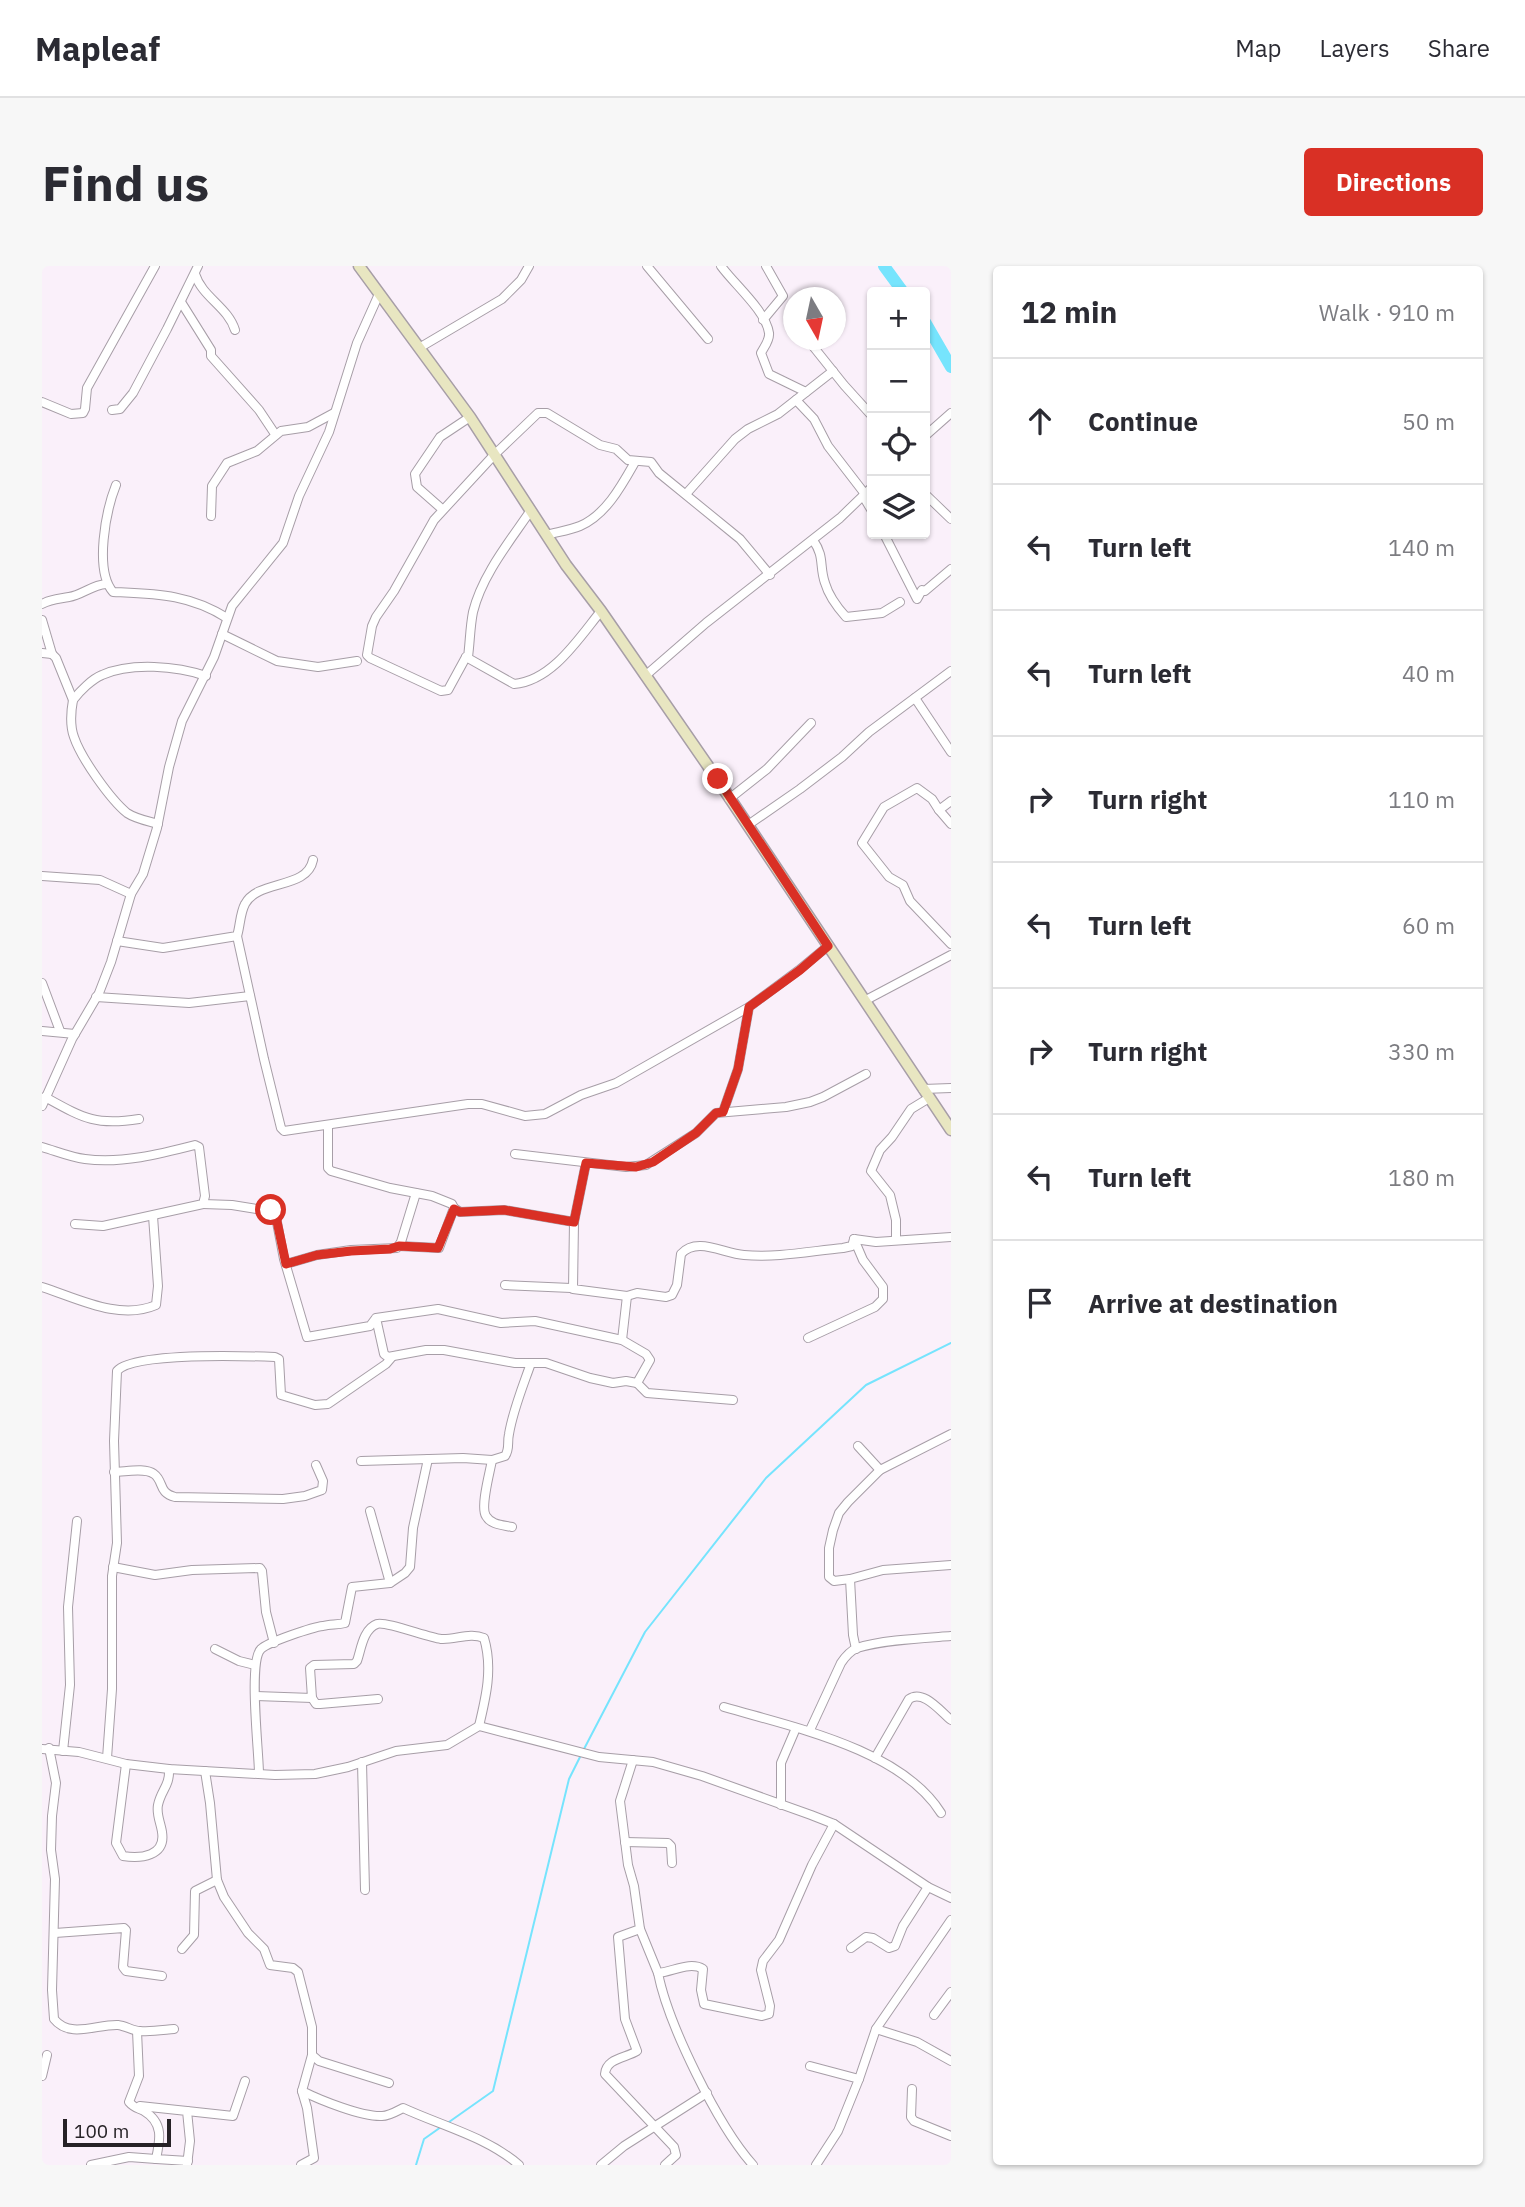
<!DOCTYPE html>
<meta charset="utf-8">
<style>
:root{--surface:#fff;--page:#f7f7f7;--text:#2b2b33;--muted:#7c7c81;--line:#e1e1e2;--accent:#d93025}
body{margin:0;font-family:"IBM Plex Sans",sans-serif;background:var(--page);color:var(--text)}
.controls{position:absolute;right:21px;top:21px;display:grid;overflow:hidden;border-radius:7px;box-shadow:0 2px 5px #0004}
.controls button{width:63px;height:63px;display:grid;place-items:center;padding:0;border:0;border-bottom:2px solid var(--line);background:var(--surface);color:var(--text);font:35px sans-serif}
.compass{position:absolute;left:741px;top:21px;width:63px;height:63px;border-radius:50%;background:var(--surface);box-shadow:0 2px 5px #0004;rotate:171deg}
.scale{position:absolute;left:21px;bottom:18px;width:108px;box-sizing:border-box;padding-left:7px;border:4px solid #262226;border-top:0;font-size:19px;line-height:24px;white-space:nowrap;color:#262226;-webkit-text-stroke:5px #faf0fa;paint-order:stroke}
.stop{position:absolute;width:21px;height:21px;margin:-16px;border:5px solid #d93025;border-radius:50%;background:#fff}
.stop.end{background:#d93025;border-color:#fff;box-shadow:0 2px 7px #0008}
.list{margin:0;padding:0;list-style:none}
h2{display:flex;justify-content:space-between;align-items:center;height:91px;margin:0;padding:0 28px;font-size:30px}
h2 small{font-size:23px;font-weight:400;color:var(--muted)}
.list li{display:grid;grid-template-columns:46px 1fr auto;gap:21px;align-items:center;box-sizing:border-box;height:126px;padding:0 28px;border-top:2px solid var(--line)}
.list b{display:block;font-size:26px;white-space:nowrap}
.list em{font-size:23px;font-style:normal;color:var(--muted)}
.icon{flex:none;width:38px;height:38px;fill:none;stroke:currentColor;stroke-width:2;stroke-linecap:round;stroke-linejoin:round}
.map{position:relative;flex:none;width:909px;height:1899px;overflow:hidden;border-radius:7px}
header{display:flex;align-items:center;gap:42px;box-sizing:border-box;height:98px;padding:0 35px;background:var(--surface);border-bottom:2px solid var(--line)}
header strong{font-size:33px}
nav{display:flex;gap:38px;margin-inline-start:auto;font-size:24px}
.intro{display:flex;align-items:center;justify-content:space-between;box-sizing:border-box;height:168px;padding:0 42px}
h1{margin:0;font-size:49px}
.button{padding:18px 32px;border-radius:7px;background:var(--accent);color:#fff;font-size:24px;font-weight:700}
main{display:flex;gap:42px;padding:0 42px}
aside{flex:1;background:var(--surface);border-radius:7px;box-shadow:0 2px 5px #0004}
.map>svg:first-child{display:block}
</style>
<header>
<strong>Mapleaf</strong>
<nav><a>Map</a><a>Layers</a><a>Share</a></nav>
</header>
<div class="intro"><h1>Find us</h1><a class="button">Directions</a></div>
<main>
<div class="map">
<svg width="909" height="1899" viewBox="0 0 909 1899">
<rect width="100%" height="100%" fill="#faf0fa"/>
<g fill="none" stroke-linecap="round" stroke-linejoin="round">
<g stroke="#76e4fd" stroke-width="2">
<polyline points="542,1483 603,1366 724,1212 824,1119 909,1077"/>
<polyline points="407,1856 451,1825 527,1513 538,1491"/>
<polyline points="374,1899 382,1873 399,1861"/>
</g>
<g stroke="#76e4fd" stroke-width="12">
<polyline points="842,0 861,26"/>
<polyline points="883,56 909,101"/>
</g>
<g stroke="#a79ea7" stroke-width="10">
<g id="street">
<polyline points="605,0 666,73"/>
<path d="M 679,0 C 692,18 724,45 727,67 C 728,74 722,81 719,87 L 727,108 L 764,126"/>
<path d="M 153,8 C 160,31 186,41 193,64"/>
<polyline points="139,36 169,84 169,90 217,144 233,168"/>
<polyline points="721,54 741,30 724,0"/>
<polyline points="766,74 802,119 830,150"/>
<polyline points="377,82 460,33 479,14 487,0"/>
<polyline points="754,134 772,153 786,180 823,228"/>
<polyline points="0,136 29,148 41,147 43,143 45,122 113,0"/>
<polyline points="70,144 78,143 91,127 125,63 156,0"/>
<polyline points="883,170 909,147"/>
<path d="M 74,219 C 64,244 52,304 71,326 C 114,328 147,328 185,352"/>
<polyline points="644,228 693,173 706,163 736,148 791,105"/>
<polyline points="883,228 909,253"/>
<polyline points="821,230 830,245"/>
<polyline points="400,243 375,221 373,208 398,171 428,151"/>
<path d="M 489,244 C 468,275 440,309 431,346 C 428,361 428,376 426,391 L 424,391 L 472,418 C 510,415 537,372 559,345"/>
<polyline points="169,250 170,220 185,197 215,185 239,165 266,161 292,147"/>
<polyline points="842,268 875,333 880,324 883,325 909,303"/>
<path d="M 505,269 C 516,266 528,264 538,260 C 564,249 580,219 593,196"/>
<path d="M 771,274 C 783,291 777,300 783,317 C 787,331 795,341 804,351 L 840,347 L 858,336"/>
<path d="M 0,338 C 9,333 17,333 27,331 C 40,329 50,319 64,318"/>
<polyline points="0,354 10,388"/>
<polyline points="180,368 235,395 276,401 315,395"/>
<polyline points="0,387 10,388 14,392 31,434"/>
<polyline points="424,391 406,424 399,425 328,392 325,389 330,360 334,351 352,325 392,254 452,189 496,147 505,147 558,179 574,183 586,194 609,196 617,207 698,273 728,309"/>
<polyline points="603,410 664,357 798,252 830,221"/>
<polyline points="873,432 909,486"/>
<polyline points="687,533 725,503 769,457"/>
<polyline points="909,535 897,544 890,533 875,522 842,541 820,577 847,611 861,619 868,635 909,678"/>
<polyline points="897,544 909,558"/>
<path d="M 116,558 C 106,555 94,553 85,547 C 68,533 39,492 32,471 C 28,460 29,445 31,434 C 38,425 50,413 60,409 C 89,396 135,400 164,410"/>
<polyline points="706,559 758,523 800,491 827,466 909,405"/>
<polyline points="0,610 58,614 89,628"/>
<polyline points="195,670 222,793 239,862 242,865 426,838 440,838 483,850 503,848 539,829 574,817 707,741"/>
<path d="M 75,675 L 121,682 L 195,670 C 198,661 198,647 203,638 C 216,613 265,624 271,594"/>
<polyline points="0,717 18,765"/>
<polyline points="54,731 147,737 208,730"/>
<polyline points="824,734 909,689"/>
<polyline points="0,765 33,768"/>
<polyline points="881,823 909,822"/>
<path d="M 3,831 C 41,852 53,860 97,853"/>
<polyline points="0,840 30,773 57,727 69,696 89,628 101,608 115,562 127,501 140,455 172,391 190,340 241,277 257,230 287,166 315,77 337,28"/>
<polyline points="681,846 696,803 707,741 757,704 786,680"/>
<polyline points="286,860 286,902 289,905 348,922 390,930 410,938 412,942 397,982 357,980"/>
<path d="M 0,881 C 14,885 28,891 43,893 C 79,898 118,888 153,879 L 157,881 L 163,930 L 161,938 L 61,960 L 33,958"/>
<polyline points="473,888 584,901 604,899 654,867 674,847 744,841 768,836 781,831 824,808"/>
<path d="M 544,897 L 532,956 L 531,1023 L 585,1030 L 595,1027 L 624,1031 L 630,1029 L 635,1019 L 639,988 C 655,970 682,988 702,989 C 735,992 769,985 801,982 L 810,980 L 812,973 L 834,976 L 909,971"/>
<polyline points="161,938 190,939 233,946 242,993 265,1071 328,1060 334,1052 396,1043 459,1057 493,1055 580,1074 604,1088 608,1094 595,1117 584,1115 571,1117 548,1112 504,1097 473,1097 402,1084 384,1084 346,1091 342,1088 334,1052"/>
<polyline points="412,942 418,946 462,944 532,956"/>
<polyline points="854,974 854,954 848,929 829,905 838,884 850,871 869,843 887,832"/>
<polyline points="244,998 275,989 309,984 355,982 359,976 374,927"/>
<polyline points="463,1019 529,1022"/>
<path d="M 0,1021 C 35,1032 77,1055 114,1039 L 116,1020 L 111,950"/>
<polyline points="766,1072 833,1041 841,1033 841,1021 821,994 812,973"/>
<polyline points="580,1074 585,1030"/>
<polyline points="595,1117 605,1127 691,1134"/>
<polyline points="816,1180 838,1204"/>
<path d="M 450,1194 C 448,1206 438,1241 444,1250 C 449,1259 461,1259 470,1261"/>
<path d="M 319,1195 L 421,1192 L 450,1194 L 463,1190 C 468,1183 465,1177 467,1168 C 471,1144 481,1120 489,1097"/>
<path d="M 72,1206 C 83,1206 103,1201 112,1208 C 122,1215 116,1227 133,1231 L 241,1233 L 263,1230 L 280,1224 L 281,1215 L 274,1199"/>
<polyline points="328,1245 348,1317"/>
<polyline points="71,1301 113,1309 150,1304 218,1302 220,1305 224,1346 232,1377"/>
<polyline points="808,1313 792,1315 787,1311 787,1282 791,1264 797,1247 806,1236 838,1204 909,1168"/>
<polyline points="173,1383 197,1395 213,1399"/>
<polyline points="814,1383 811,1369 808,1313 841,1304 909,1299"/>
<path d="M 214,1430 L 270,1432 L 268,1402 L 272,1399 L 312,1398 L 315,1395 C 319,1384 321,1363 335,1358 C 343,1355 385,1371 399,1373 C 413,1374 428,1366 442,1372 C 451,1402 444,1431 437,1460"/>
<polyline points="270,1432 274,1438 278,1438 336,1433"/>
<path d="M 682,1441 C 750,1461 859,1483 899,1547"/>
<path d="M 768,1464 L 799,1397 C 803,1391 808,1385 815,1382 C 839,1374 883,1372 909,1370"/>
<path d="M 7,1482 L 14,1517 L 10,1550 L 9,1584 L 13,1613 L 10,1724 L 12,1753 C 28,1773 55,1758 76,1759 C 84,1760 91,1765 98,1765 C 109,1766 121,1764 132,1763"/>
<polyline points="0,1483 37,1486 84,1498 127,1503 233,1509 273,1508 306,1501 354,1485 405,1479 437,1460 557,1491 611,1496 660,1510 769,1549 792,1558 886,1621 909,1632"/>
<polyline points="21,1485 28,1419 26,1341 35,1255"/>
<path d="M 65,1492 L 70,1423 L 70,1310 L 75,1277 L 72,1175 L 75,1105 C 91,1086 205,1090 233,1091 L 237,1093 L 239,1129 L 273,1139 L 286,1138 L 344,1098 L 350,1091"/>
<path d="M 833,1492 L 867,1433 C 881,1423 898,1445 909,1454"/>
<path d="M 591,1494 L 578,1535 L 586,1599 L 592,1620 L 598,1663 L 576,1671 L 583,1753 L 595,1785 C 584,1792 564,1792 563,1808 L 632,1881 L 634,1889 L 623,1899"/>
<polyline points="320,1496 323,1624"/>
<path d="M 84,1498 L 74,1577 L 81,1590 C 99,1593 124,1590 120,1566 C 119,1558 114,1548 116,1539 C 119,1524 128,1520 127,1503"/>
<polyline points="163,1505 168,1537 175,1614 182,1631 206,1667 222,1683 228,1699 251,1702 256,1706 270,1761 270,1789 277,1795 347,1817"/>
<path d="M 217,1508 C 217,1486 206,1395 219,1383 C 226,1376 271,1361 281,1360 C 288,1358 295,1359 303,1357 L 310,1321 L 348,1317 L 363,1307 L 368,1301 L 371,1262 L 386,1193"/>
<polyline points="739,1539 739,1497 754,1462"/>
<polyline points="583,1576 626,1577 629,1580 630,1597"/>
<path d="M 598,1663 L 616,1707 C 630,1706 648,1695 661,1703 L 659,1724 L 662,1738 L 720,1750 L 727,1748 L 728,1740 L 719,1704 L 721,1695 L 737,1674 L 770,1599 L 792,1558"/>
<polyline points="13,1667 82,1662 84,1664 81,1701 84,1705 120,1710"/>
<polyline points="809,1682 824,1671 831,1672 847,1682 853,1680 861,1660 886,1621"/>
<polyline points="140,1683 152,1669 153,1625 175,1614"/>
<path d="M 616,1707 C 626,1758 676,1860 711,1899"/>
<polyline points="892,1749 909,1726"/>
<polyline points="834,1763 909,1654"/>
<path d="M 95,1765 L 97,1810 L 87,1836 C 92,1842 96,1842 102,1845 C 122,1857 118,1874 114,1893 L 146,1895"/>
<path d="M 270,1789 L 260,1825 C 278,1834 320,1851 340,1850 C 347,1850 355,1845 361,1842 C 400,1860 445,1871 477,1899"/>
<polyline points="768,1800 817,1813 796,1865 774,1899"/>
<polyline points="0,1810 5,1789"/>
<polyline points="817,1813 834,1763 875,1776 909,1795"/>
<polyline points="870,1823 869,1851 872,1855 909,1870"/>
<polyline points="98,1840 145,1845 148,1875 145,1899"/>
<polyline points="145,1845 191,1850 203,1815"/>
<polyline points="49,1899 87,1891 114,1893"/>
<polyline points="259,1899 272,1892 265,1842 260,1825"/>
<polyline points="559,1899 582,1880 665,1827"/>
</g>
</g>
<g stroke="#a79ea7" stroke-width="13">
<polyline id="secondary" points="317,0 428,151 524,299 559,345 675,513 909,864"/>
</g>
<use href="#street" stroke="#fff" stroke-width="8"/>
<use href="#secondary" stroke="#e8e6c1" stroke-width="10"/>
</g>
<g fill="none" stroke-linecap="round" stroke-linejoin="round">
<polyline stroke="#d93025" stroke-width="9" points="229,944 233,946 244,998 275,989 309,985 348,983 357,980 396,982 412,943 418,946 462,944 532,956 544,897 594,901 611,896 654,867 674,847 681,846 696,803 707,741 758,704 786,680 676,513"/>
</g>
</svg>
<div class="controls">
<button>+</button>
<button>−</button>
<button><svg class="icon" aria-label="locate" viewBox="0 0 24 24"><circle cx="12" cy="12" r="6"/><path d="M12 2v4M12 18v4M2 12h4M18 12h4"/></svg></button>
<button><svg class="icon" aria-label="layers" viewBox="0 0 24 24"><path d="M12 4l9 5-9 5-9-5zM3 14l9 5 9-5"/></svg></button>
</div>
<svg class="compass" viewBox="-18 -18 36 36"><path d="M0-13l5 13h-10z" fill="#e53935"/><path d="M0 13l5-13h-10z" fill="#7c7c81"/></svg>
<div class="scale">100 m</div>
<div class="stop" style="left:229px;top:944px"></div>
<div class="stop end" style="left:676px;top:513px"></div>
</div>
<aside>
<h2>12 min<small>Walk · 910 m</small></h2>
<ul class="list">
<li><svg class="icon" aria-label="ahead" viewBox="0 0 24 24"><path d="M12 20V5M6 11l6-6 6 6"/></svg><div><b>Continue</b></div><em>50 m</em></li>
<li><svg class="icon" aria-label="left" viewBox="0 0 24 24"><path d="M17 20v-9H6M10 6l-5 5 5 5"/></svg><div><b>Turn left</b></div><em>140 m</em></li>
<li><svg class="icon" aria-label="left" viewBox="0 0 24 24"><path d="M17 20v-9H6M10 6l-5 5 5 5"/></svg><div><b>Turn left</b></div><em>40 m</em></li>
<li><svg class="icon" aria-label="right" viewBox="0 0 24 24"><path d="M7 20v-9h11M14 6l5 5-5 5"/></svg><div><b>Turn right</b></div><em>110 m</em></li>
<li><svg class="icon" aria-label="left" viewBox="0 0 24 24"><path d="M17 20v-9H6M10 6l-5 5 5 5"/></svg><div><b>Turn left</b></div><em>60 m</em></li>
<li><svg class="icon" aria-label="right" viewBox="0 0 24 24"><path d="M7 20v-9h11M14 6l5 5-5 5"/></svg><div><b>Turn right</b></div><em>330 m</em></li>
<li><svg class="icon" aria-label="left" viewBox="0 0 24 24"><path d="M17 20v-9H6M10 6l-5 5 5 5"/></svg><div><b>Turn left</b></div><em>180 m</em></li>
<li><svg class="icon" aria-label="arrive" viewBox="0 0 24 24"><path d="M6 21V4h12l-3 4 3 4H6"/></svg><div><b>Arrive at destination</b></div></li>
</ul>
</aside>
</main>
